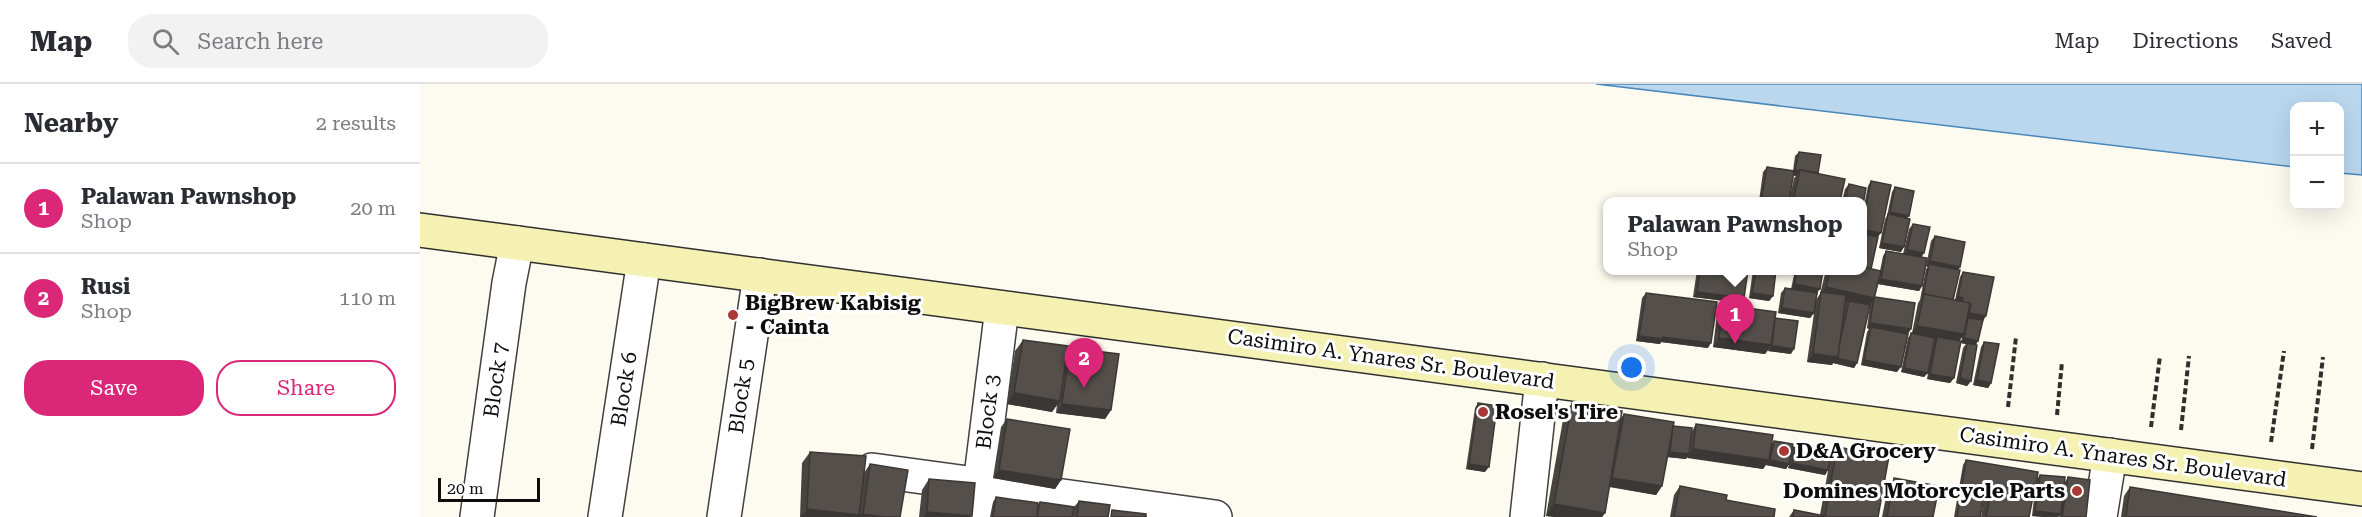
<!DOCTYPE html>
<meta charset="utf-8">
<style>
:root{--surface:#fff;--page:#f2f2f3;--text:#2b2b33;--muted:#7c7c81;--line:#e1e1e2;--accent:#db2777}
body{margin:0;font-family:"Roboto Serif",serif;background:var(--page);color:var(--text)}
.controls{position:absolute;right:18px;top:18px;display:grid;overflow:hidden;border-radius:12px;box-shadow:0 6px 24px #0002}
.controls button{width:54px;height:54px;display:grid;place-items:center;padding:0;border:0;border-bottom:2px solid var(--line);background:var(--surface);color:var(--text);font:30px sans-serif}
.scale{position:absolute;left:18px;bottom:15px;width:102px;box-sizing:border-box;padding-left:6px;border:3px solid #0d0d0d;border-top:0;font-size:16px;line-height:21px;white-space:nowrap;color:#0d0d0d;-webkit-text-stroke:4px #fff;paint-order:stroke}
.you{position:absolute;left:1212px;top:284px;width:21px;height:21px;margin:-15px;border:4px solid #fff;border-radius:50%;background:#1a73e8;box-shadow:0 0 0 9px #1a73e833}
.badge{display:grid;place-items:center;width:39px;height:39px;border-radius:50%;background:var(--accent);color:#fff;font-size:20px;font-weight:700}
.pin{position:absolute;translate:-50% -50px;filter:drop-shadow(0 2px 3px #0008)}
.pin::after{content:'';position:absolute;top:32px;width:21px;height:18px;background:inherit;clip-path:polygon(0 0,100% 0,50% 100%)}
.popup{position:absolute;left:1183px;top:113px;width:264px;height:78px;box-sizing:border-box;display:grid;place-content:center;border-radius:12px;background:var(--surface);filter:drop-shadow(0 2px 4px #0005);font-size:20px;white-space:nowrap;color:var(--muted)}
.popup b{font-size:22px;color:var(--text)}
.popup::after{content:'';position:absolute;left:50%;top:100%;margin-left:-12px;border:12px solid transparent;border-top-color:var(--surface)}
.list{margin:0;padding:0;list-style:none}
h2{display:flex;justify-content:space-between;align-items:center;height:78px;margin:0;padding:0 24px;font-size:26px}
h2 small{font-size:20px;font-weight:400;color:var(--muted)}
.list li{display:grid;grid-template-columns:39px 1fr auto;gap:18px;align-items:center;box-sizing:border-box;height:90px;padding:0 24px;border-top:2px solid var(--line)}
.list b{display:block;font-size:22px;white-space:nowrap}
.list p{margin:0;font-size:20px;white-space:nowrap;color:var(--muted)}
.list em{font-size:20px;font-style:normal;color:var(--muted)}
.actions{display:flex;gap:12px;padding:18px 24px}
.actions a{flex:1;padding:14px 0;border:2px solid var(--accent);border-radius:24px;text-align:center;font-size:21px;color:var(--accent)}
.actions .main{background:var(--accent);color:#fff}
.icon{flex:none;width:33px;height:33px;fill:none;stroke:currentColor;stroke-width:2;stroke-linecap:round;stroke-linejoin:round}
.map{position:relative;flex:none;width:1942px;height:433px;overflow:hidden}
header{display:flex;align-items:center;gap:36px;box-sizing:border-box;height:84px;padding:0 30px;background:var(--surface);border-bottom:2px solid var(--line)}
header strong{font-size:28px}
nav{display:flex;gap:33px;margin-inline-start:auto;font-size:21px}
.search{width:420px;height:54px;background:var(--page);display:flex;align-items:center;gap:15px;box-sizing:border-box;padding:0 21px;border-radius:24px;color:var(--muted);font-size:22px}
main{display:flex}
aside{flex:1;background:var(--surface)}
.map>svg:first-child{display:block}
</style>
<header>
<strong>Map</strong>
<div class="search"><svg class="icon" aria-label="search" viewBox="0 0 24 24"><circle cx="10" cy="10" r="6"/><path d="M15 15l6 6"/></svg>Search here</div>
<nav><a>Map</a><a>Directions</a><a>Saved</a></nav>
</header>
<main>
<aside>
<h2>Nearby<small>2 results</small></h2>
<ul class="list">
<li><span class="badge">1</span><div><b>Palawan Pawnshop</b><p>Shop</p></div><em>20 m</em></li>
<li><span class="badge">2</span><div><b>Rusi</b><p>Shop</p></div><em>110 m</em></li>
</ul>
<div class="actions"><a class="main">Save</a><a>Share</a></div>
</aside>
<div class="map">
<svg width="1942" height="433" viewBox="0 0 1942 433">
<rect width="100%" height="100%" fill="#fdfbef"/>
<polygon fill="#bad7ee" stroke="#4a87bb" stroke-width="1.5" points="1176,0 1942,0 1942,91 1920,89 1920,22 1874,22 1874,83"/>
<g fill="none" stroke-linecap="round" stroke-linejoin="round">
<g stroke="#404040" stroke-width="36">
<g id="minor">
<polyline points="452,386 795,433"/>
<polyline points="57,433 89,199 97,159"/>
<polyline points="185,433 224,176"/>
<polyline points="304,433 340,191"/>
<polyline points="556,433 582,224"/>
</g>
</g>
<g stroke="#404040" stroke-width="36">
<g id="tertiary">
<polyline points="1107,433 1122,295"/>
<polyline points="1680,433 1690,371"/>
</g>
</g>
<g stroke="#2f2f2f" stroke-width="36">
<polyline id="secondary" points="0,146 1942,405"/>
</g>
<g stroke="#2f2f2f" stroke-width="4" stroke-dasharray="6 3" stroke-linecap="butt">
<polyline points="1588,323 1596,253"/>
<polyline points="1637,331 1642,278"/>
<polyline points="1731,343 1740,272"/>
<polyline points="1761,346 1769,272"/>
<polyline points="1851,358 1864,267"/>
<polyline points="1892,365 1903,273"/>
</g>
<use href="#minor" stroke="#fff" stroke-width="33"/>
<use href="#tertiary" stroke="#fff" stroke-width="33"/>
<use href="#secondary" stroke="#f4f1b2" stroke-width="33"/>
</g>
<g fill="#484440">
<polygon points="1379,68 1398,89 1420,117 1369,117 1374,94 1376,92 1373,91 1369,117 1339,117 1343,88 1347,83 1373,87 1375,72"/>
<polygon points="1451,97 1458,153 1451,185 1460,187 1463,172 1466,167 1483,170 1489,145 1493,140 1501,173 1502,202 1499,207 1458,200 1455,213 1488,250 1477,288 1441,281 1447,248 1449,245 1447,244 1450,221 1437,279 1434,284 1413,279 1412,281 1387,278 1394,229 1390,234 1358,229 1361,209 1365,204 1371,205 1375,186 1403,186 1396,216 1400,210 1406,186 1443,186 1443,127 1448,102"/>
<polygon points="1429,100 1443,117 1422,117 1425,105"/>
<polygon points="1475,103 1487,134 1481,168 1459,164 1465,135 1467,132 1472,108"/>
<polygon points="1515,152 1540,183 1538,186 1533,216 1535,216 1540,193 1543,188 1563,237 1556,261 1551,297 1547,302 1536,299 1543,264 1546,260 1541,259 1542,253 1539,257 1534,294 1530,299 1507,295 1509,283 1504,293 1481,288 1488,254 1492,249 1498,219 1500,216 1506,185 1508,183 1506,182 1511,157"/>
<polygon points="1277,186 1328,186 1321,219 1273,213"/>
<polygon points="1333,186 1356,186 1353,212 1349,217 1329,214"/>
<polygon points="1226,209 1288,264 1241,258 1240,260 1216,257 1222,214"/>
<polygon points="1303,221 1355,236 1371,270 1348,267 1349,265 1345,270 1293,263 1297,230"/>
<polygon points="603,256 647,268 650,264 691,326 685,335 636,329 637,320 632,328 587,320 595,267"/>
<polygon points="1564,258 1571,299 1568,304 1553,301 1561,263"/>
<polygon points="1058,319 1065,388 1046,385 1055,324"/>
<polygon points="1152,319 1200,335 1204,330 1272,347 1276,340 1352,359 1354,357 1372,364 1376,359 1411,372 1417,363 1458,433 1369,433 1374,426 1400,431 1410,376 1408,386 1405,391 1368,384 1369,380 1366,385 1346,381 1343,385 1267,373 1266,375 1247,373 1242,402 1236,411 1189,403 1185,429 1182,433 1135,433 1126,432 1144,330"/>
<polygon points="587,335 641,396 635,405 573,394 581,343"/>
<polygon points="390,368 444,389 450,380 480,433 380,433 382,379"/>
<polygon points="1546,376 1616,396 1620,391 1643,413 1645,398 1648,393 1666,433 1639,433 1640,431 1638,433 1624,433 1612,432 1616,396 1609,433 1561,433 1565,409 1560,433 1534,433 1543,381"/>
<polygon points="1474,394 1513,433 1462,433 1468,403"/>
<polygon points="509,395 551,433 499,433 502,406"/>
<polygon points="1260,402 1306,416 1354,433 1250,433 1254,411"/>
<polygon points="1710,403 1897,433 1701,433 1704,412"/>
<polygon points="576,413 618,421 620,418 654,423 659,417 688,433 570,433 573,418"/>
</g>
<g fill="#3b3734">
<polygon points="1375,86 1379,87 1376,92 1372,91"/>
<polygon points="1470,128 1489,132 1485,137 1467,133"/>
<polygon points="1443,146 1461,149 1457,154 1443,151"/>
<polygon points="1462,159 1484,163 1481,168 1459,164"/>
<polygon points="1487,166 1504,169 1501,174 1483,171"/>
<polygon points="1510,177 1540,183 1537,188 1509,180 1508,183 1506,182"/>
<polygon points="1461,195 1502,202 1499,207 1458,200"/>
<polygon points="1375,200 1400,205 1396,210 1371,205"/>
<polygon points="1406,203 1454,214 1448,223 1429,217 1428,218 1401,212 1401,210"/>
<polygon points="1277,208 1324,214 1321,219 1273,213"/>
<polygon points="1332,209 1353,212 1349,217 1329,214"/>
<polygon points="1538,212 1543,214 1540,219 1535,217"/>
<polygon points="1362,224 1394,229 1390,234 1358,229"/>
<polygon points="1549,229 1566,232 1563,237 1546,234"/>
<polygon points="1450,239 1491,245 1488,250 1451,243 1449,245 1447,244"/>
<polygon points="1497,242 1544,250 1538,259 1517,253 1516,255 1491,250"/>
<polygon points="1219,252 1243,253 1291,259 1288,264 1241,258 1240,260 1216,257"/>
<polygon points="1299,254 1351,261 1345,270 1293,263"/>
<polygon points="1544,254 1558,257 1555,262 1541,259"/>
<polygon points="1352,262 1374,265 1371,270 1348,267"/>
<polygon points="1393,270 1418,273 1437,279 1434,284 1413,279 1412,281 1387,278"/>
<polygon points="1444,276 1481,283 1477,288 1441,281"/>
<polygon points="1484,284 1508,289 1504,293 1481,288"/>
<polygon points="1510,290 1534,294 1530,299 1507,295"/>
<polygon points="1540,294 1551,297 1547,302 1536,299"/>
<polygon points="1557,296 1571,299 1568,304 1553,301"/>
<polygon points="594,309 640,317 632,328 587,320"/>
<polygon points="642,320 691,326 685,335 636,329"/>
<polygon points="1273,365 1349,376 1343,385 1267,374"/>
<polygon points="1250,368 1269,370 1266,375 1247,373"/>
<polygon points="1350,376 1369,380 1366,385 1346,381"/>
<polygon points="1372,379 1408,386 1405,391 1368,384"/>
<polygon points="1049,380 1069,383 1065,388 1046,385"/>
<polygon points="579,386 641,396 635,405 573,394"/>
<polygon points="1192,394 1242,402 1236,411 1186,402"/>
<polygon points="1134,420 1185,429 1182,433 1135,433 1126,432"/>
<polygon points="387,425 439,431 437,433 383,433"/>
<polygon points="1615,427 1641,430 1638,433 1624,433 1612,432"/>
<polygon points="507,428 552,432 551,433 503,433"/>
</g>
<g fill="#544f4a" stroke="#3b3734" stroke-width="1.5">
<polygon points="1379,68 1401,71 1398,89 1380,86 1380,87 1375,86"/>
<polygon points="1347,83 1374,87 1369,117 1341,117"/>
<polygon points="1380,86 1425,95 1420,117 1373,117"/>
<polygon points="1451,97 1471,101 1461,149 1443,146 1443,138"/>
<polygon points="1429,100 1446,104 1443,121 1443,117 1425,117"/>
<polygon points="1475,103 1494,107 1489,132 1470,128"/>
<polygon points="1468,130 1490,135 1484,163 1462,159"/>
<polygon points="1493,140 1510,143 1504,169 1487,166"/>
<polygon points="1443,150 1458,153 1451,185 1443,183"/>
<polygon points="1515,152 1545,158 1540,183 1510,177"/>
<polygon points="1466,167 1507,174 1502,202 1461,195"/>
<polygon points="1509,180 1540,186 1533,216 1504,210 1503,212"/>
<polygon points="1443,183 1461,187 1454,214 1406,203 1410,186 1443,186"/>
<polygon points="1280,186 1328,186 1324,214 1277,208"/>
<polygon points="1336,186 1356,186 1353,212 1332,209"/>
<polygon points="1377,186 1403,186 1400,205 1375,200"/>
<polygon points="1543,188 1574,193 1566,232 1549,229 1551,221 1549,221 1550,219 1542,218 1543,214 1538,212"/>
<polygon points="1365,204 1397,209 1394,229 1362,224"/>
<polygon points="1401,208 1426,211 1418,273 1393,270"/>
<polygon points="1226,209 1297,218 1291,259 1243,253 1243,255 1219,252"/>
<polygon points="1504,210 1550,219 1544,250 1497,242"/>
<polygon points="1455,213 1495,219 1491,245 1450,239 1454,214"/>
<polygon points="1429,217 1450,221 1437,279 1417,274 1418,273 1420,258"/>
<polygon points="1303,221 1356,228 1351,261 1299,254"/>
<polygon points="1355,234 1378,237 1374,265 1352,262"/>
<polygon points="1548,234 1563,236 1558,257 1544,254"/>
<polygon points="1451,243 1488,250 1481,283 1444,276"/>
<polygon points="1491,249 1515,254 1508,289 1484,284"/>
<polygon points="1517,253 1541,257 1534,294 1510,290"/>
<polygon points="603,256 648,262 640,317 594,309"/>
<polygon points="1564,258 1579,260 1571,299 1557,296"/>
<polygon points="1547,259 1557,261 1551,297 1540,294"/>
<polygon points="650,264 699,270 691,326 642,320"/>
<polygon points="1058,319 1077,322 1069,383 1049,380"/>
<polygon points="1152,319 1202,327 1185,429 1134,420"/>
<polygon points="1204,330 1254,338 1242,402 1192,394"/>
<polygon points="587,335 650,345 641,396 579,386"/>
<polygon points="1276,340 1353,351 1349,376 1273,365"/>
<polygon points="1253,342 1272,344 1269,370 1250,368"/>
<polygon points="1354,357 1373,360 1369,380 1350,376"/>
<polygon points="1376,359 1412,366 1408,386 1372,379"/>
<polygon points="1417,363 1469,372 1458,433 1411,433 1405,432 1405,433 1373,433 1374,426 1405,432"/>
<polygon points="390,368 446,372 439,431 387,425"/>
<polygon points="1546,376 1618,388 1614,412 1613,412 1614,408 1572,401 1569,404 1566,404 1560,433 1537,433"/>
<polygon points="450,380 488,386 480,433 463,433 443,430"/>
<polygon points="1620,391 1645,393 1641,430 1615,427"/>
<polygon points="1648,393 1670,396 1666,433 1642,433"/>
<polygon points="1474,394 1519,402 1513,433 1467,433"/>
<polygon points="509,395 555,399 552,432 507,428"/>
<polygon points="1572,401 1614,408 1609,433 1566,433"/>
<polygon points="1260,402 1307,411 1306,416 1355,425 1354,433 1254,433"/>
<polygon points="1710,403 1897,433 1706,433"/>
<polygon points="576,413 618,419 617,433 573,433"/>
<polygon points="659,417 690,421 688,433 657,433"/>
<polygon points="620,418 654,423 652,433 617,433"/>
<polygon points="692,426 726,430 726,433 691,433"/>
<polygon points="383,431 398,433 383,433"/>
<polygon points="439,431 455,433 438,433"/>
</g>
<g fill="#aa3837" stroke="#fff" stroke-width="2">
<circle cx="313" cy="231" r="6"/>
<circle cx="1063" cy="328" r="6"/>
<circle cx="1364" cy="367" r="6"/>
<circle cx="1657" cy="407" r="6"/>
</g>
<g text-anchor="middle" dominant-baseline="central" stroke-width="6" stroke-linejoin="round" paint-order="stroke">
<g font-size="21" font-weight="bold" fill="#0d0d0d" stroke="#fff" text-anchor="start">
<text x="325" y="219">BigBrew Kabisig<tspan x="325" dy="24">- Cainta</tspan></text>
<text x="1075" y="328">Rosel's Tire</text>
<text x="1376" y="367">D&amp;A Grocery</text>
<text x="1645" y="407" text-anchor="end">Domines Motorcycle Parts</text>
</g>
<g font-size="21" fill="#0d0d0d" stroke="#fff">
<text transform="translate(971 275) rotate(8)">Casimiro A. Ynares Sr. Boulevard</text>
<text transform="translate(76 296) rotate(-82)">Block 7</text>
<text transform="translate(204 305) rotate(-81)">Block 6</text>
<text transform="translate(321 312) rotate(-82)">Block 5</text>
<text transform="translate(568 328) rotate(-83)">Block 3</text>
<text transform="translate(1703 373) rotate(8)">Casimiro A. Ynares Sr. Boulevard</text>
</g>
</g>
</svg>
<div class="controls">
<button>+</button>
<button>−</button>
</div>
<div class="scale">20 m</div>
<div class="you"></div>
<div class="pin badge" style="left:1315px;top:260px">1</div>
<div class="popup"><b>Palawan Pawnshop</b>Shop</div>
<div class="pin badge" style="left:664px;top:304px">2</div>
</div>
</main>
